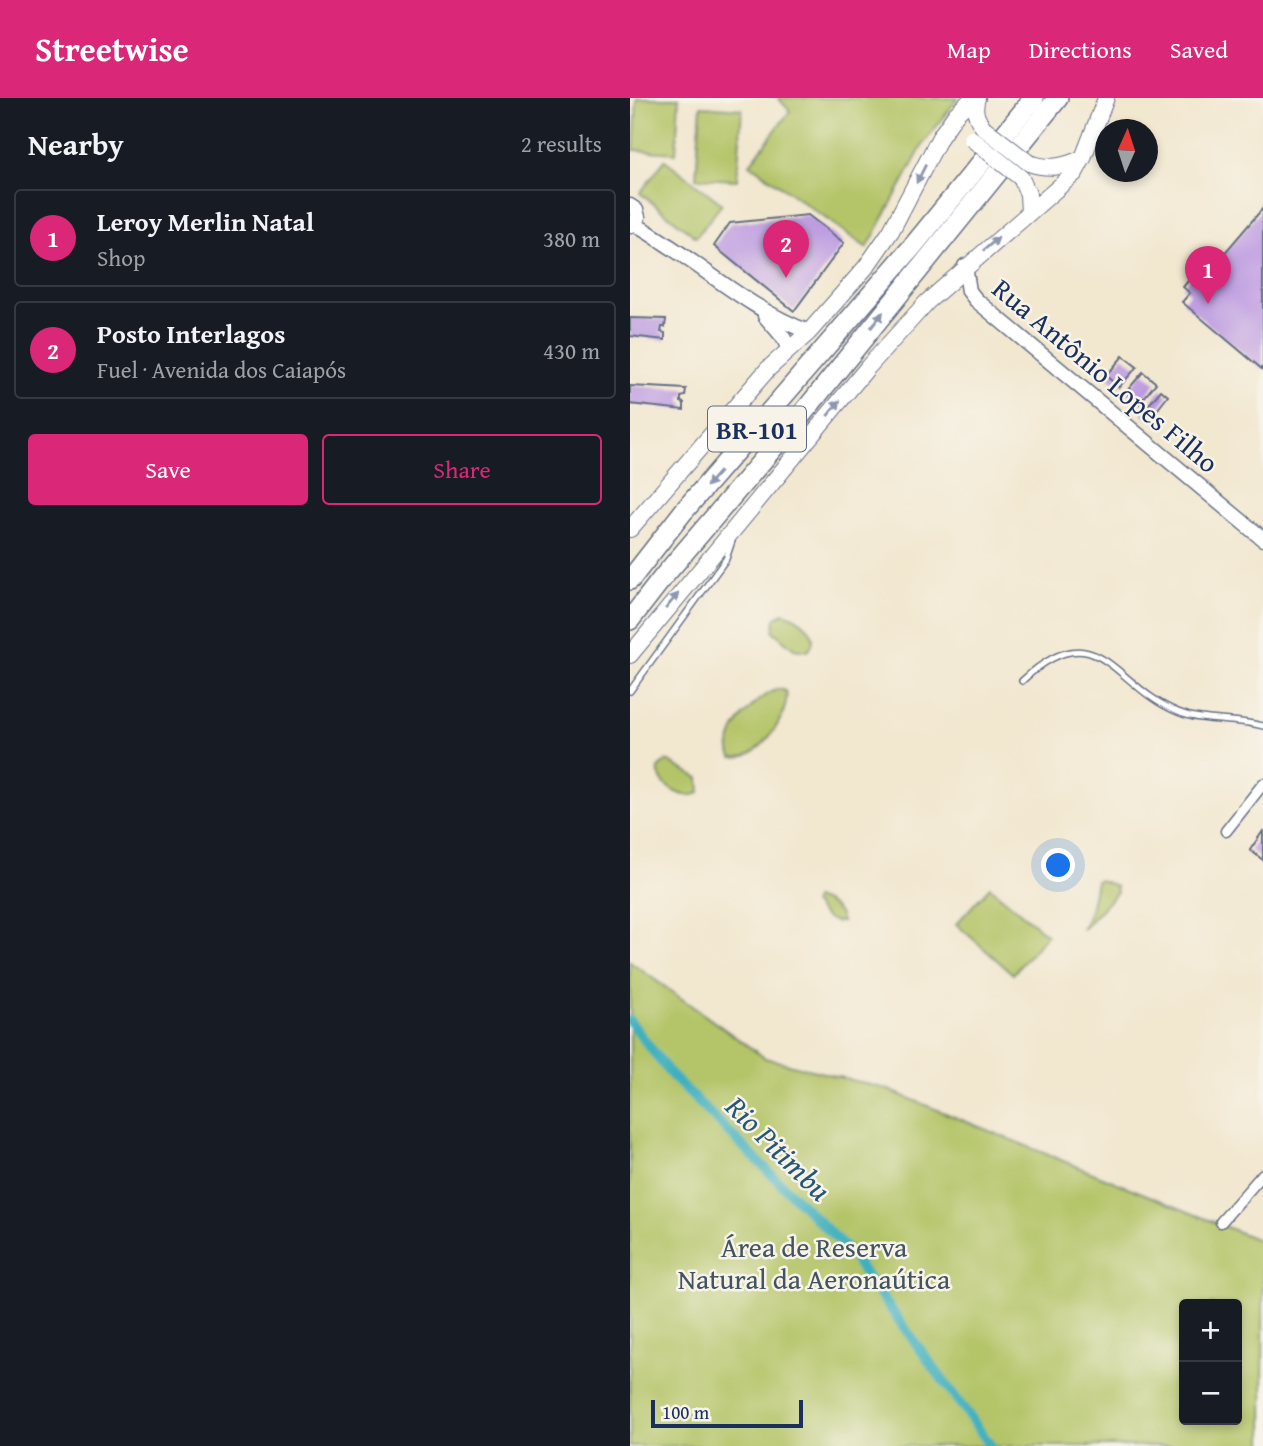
<!DOCTYPE html>
<meta charset="utf-8">
<style>
:root{--surface:#171b24;--page:#20242c;--text:#f1f3f6;--muted:#9ea1a6;--line:#363941;--accent:#db2777}
body{margin:0;font-family:"Gentium Book Plus",serif;background:var(--page);color:var(--text)}
.controls{position:absolute;right:21px;bottom:21px;display:grid;overflow:hidden;border-radius:7px;box-shadow:0 4px 10px #0003}
.controls button{width:63px;height:63px;display:grid;place-items:center;padding:0;border:0;border-bottom:2px solid var(--line);background:var(--surface);color:var(--text);font:35px sans-serif}
.compass{position:absolute;left:465px;top:21px;width:63px;height:63px;border-radius:50%;background:var(--surface);box-shadow:0 4px 10px #0003;rotate:3deg}
.scale{position:absolute;left:21px;bottom:18px;width:152px;box-sizing:border-box;padding-left:7px;border:4px solid #1b2f5e;border-top:0;font-size:19px;line-height:24px;white-space:nowrap;color:#1b2f5e;-webkit-text-stroke:5px #f7f3e8;paint-order:stroke}
.you{position:absolute;left:429px;top:768px;width:24px;height:24px;margin:-18px;border:5px solid #fff;border-radius:50%;background:#1a73e8;box-shadow:0 0 0 10px #1a73e833}
.badge{display:grid;place-items:center;width:46px;height:46px;border-radius:50%;background:var(--accent);color:#fff;font-size:23px;font-weight:700}
.pin{position:absolute;translate:-50% -58px;filter:drop-shadow(0 2px 4px #0008)}
.pin::after{content:'';position:absolute;top:37px;width:24px;height:21px;background:inherit;clip-path:polygon(0 0,100% 0,50% 100%)}
.list{margin:0;padding:0;list-style:none}
h2{display:flex;justify-content:space-between;align-items:center;height:91px;margin:0;padding:0 28px;font-size:30px}
h2 small{font-size:23px;font-weight:400;color:var(--muted)}
.list li{display:grid;grid-template-columns:46px 1fr auto;gap:21px;align-items:center;box-sizing:border-box;height:98px;margin:0 14px 14px;padding:0 14px;border:2px solid var(--line);border-radius:7px}
.list b{display:block;font-size:26px;white-space:nowrap}
.list p{margin:0;font-size:23px;white-space:nowrap;color:var(--muted)}
.list em{font-size:23px;font-style:normal;color:var(--muted)}
.actions{display:flex;gap:14px;padding:21px 28px}
.actions a{flex:1;padding:16px 0;border:2px solid var(--accent);border-radius:7px;text-align:center;font-size:24px;color:var(--accent)}
.actions .main{background:var(--accent);color:#fff}
.map{position:relative;flex:none;width:633px;height:1348px;overflow:hidden}
header{display:flex;align-items:center;gap:42px;box-sizing:border-box;height:98px;padding:0 35px;background:var(--accent);color:#fff}
header strong{font-size:33px}
nav{display:flex;gap:38px;margin-inline-start:auto;font-size:24px}
main{display:flex}
aside{flex:1;background:var(--surface)}
.map>svg:first-child{display:block}
</style>
<header>
<strong>Streetwise</strong>
<nav><a>Map</a><a>Directions</a><a>Saved</a></nav>
</header>
<main>
<aside>
<h2>Nearby<small>2 results</small></h2>
<ul class="list">
<li><span class="badge">1</span><div><b>Leroy Merlin Natal</b><p>Shop</p></div><em>380 m</em></li>
<li><span class="badge">2</span><div><b>Posto Interlagos</b><p>Fuel · Avenida dos Caiapós</p></div><em>430 m</em></li>
</ul>
<div class="actions"><a class="main">Save</a><a>Share</a></div>
</aside>
<div class="map">
<svg width="633" height="1348" viewBox="0 0 633 1348">
<rect width="100%" height="100%" fill="#f7f3e8"/>
<filter id="ink" filterUnits="userSpaceOnUse"><feTurbulence type="fractalNoise" baseFrequency=".0143" numOctaves="2"/><feDisplacementMap in="SourceGraphic" scale="14" xChannelSelector="R" yChannelSelector="G"/><feConvolveMatrix kernelMatrix="1 2 1 2 8 2 1 2 1" color-interpolation-filters="sRGB"/></filter>
<filter id="wash" filterUnits="userSpaceOnUse"><feTurbulence type="fractalNoise" baseFrequency=".00686" numOctaves="4" result="noise"/><feDisplacementMap in="SourceGraphic" scale="28" xChannelSelector="R" yChannelSelector="G"/><feGaussianBlur stdDeviation="1.57" result="paint"/><feColorMatrix in="noise" values="0 0 0 0 0 0 0 0 0 0 0 0 0 0 0 0 0 1.4 0 .05"/><feComposite in="paint" operator="in"/></filter>
<g filter="url(#wash)">
<rect width="100%" height="100%" fill="#f2e7cf"/>
<g fill="#b4c467" stroke="#687a62" stroke-width="2" fill-rule="evenodd">
<polygon points="7,0 49,0 46,55 4,52"/>
<polygon points="148,0 328,0 294,45 237,150 120,66 160,13"/>
<polygon points="71,8 112,11 107,82 66,80"/>
<polygon points="35,62 92,106 66,139 10,95"/>
<path d="M 153,515 C 168,518 195,538 177,553 L 164,551 L 143,533 L 145,521 Z"/>
<path d="M 149,591 L 156,593 C 161,616 128,665 102,659 C 90,636 128,596 149,591 Z"/>
<path d="M 37,663 L 69,680 L 70,694 C 56,705 25,687 29,669 Z"/>
<polygon points="470,782 486,788 487,794 452,832 460,813 466,783"/>
<polygon points="360,789 417,837 383,876 326,826"/>
<path d="M 184,801 C 197,802 210,811 212,824 C 198,825 191,815 183,805 Z"/>
<path d="M 0,864 L 135,960 L 256,991 L 633,1144 L 633,1348 L 0,1348 ZM 554,1206 L 607,1206 L 607,1322 L 554,1322 Z"/>
</g>
<g fill="none" stroke-linecap="round" stroke-linejoin="round">
<polyline stroke="#41b0be" stroke-width="10" points="0,923 41,977 216,1150 361,1348"/>
</g>
<g id="blocks">
<g fill="#bc9ae1">
<polygon points="633,110 633,272 552,204 560,195 553,189 580,157 587,164"/>
<polygon points="178,117 214,145 164,213 84,148 100,125"/>
<polygon points="0,220 36,221 35,229 32,229 31,234 35,235 35,242 0,238"/>
<polygon points="493,258 507,269 489,289 476,278"/>
<polygon points="513,274 526,285 509,306 496,294"/>
<polygon points="0,288 56,291 55,298 51,299 51,304 54,305 54,312 0,306"/>
<polygon points="531,292 538,298 520,321 512,315"/>
<polygon points="633,733 633,762 620,752"/>
</g>
</g>
</g>
<g filter="url(#ink)">
<use href="#blocks" fill-opacity="0" stroke="#666f86" stroke-width="2"/>
<g fill="none" stroke-linecap="round" stroke-linejoin="round">
<g stroke="#666f86" stroke-width="8">
<g id="lane">
<path d="M 392,583 C 468,511 484,589 548,614 C 574,625 605,620 633,628"/>
<polyline points="0,593 96,461 102,443"/>
</g>
</g>
<g stroke="#666f86" stroke-width="13">
<g id="street">
<polyline points="596,733 633,686"/>
<polyline points="591,1124 633,1076"/>
</g>
</g>
<g stroke="#666f86" stroke-width="17">
<g id="secondary">
<polyline points="0,108 6,112 8,119 0,128"/>
<path d="M 4,126 C 65,160 113,209 179,234"/>
<polyline points="335,168 339,193 346,202 633,441"/>
<polyline points="135,218 153,239 159,251"/>
</g>
</g>
<g stroke="#666f86" stroke-width="18">
<g id="primary">
<path d="M 347,0 C 343,12 346,21 354,30"/>
<path d="M 399,65 C 419,72 434,69 453,60"/>
<polyline points="391,80 398,96 399,114"/>
<polyline points="0,431 138,271 179,234 236,169 261,133 310,39 326,16 343,0"/>
<polyline points="0,557 238,269 297,204 445,75 453,60 476,0"/>
</g>
</g>
<g stroke="#666f86" stroke-width="22">
<g id="highway">
<polyline points="0,482 53,414 283,148 404,0"/>
<polyline points="0,522 34,478 173,315 428,0"/>
</g>
</g>
<use href="#lane" stroke="#fff" stroke-width="5"/>
<use href="#street" stroke="#fff" stroke-width="10"/>
<use href="#secondary" stroke="#fff" stroke-width="14"/>
<use href="#primary" stroke="#fff" stroke-width="16"/>
<use href="#highway" stroke="#fff" stroke-width="19"/>
<g stroke="#666f86" stroke-width="18" stroke-linecap="butt">
<g id="primary-bridge">
<polyline points="354,30 399,65"/>
<polyline points="342,41 391,80"/>
</g>
</g>
<use href="#primary-bridge" stroke="#fff" stroke-width="16"/>
</g>
<defs><path id="oneway-solid" d="M-6-.8H1V-3.2L6.5 0L1 3.2V.8H-6Z" transform="scale(1.75)"/></defs>
<g fill="#8d97ae">
<use href="#oneway-solid" transform="translate(291 76) rotate(117)"/>
<use href="#oneway-solid" transform="translate(361 146) rotate(-40)"/>
<use href="#oneway-solid" transform="translate(247 222) rotate(-52)"/>
<use href="#oneway-solid" transform="translate(204 310) rotate(-51)"/>
<use href="#oneway-solid" transform="translate(83 381) rotate(131)"/>
<use href="#oneway-solid" transform="translate(42 503) rotate(-50)"/>
</g>
</g>
<g text-anchor="middle" dominant-baseline="central" stroke-width="5" stroke-linejoin="round" paint-order="stroke">
<rect fill="#f7f3e8" stroke="#5d6a87" stroke-width="2" x="78" y="308.5" width="98" height="45" rx="5"/>
<g font-size="26" font-weight="bold" fill="#1b2f5e">
<text x="127" y="331">BR-101</text>
</g>
<g font-size="28" fill="#1b2f5e" stroke="#f7f3e8">
<text transform="translate(476 277) rotate(40)">Rua Antônio Lopes Filho</text>
</g>
<g font-size="28" fill="#415460" stroke="#f7f3e8">
<text x="184" y="1148">Área de Reserva<tspan x="184" dy="32">Natural da Aeronaútica</tspan></text>
</g>
<g font-size="30" font-style="italic" fill="#26567b" stroke="#f7f3e8">
<text transform="translate(149 1050) rotate(45)">Rio Pitimbu</text>
</g>
</g>
</svg>
<div class="controls">
<button>+</button>
<button>−</button>
</div>
<svg class="compass" viewBox="-18 -18 36 36"><path d="M0-13l5 13h-10z" fill="#e53935"/><path d="M0 13l5-13h-10z" fill="#9ea1a6"/></svg>
<div class="scale">100 m</div>
<div class="you"></div>
<div class="pin badge" style="left:578px;top:206px">1</div>
<div class="pin badge" style="left:156px;top:180px">2</div>
</div>
</main>
